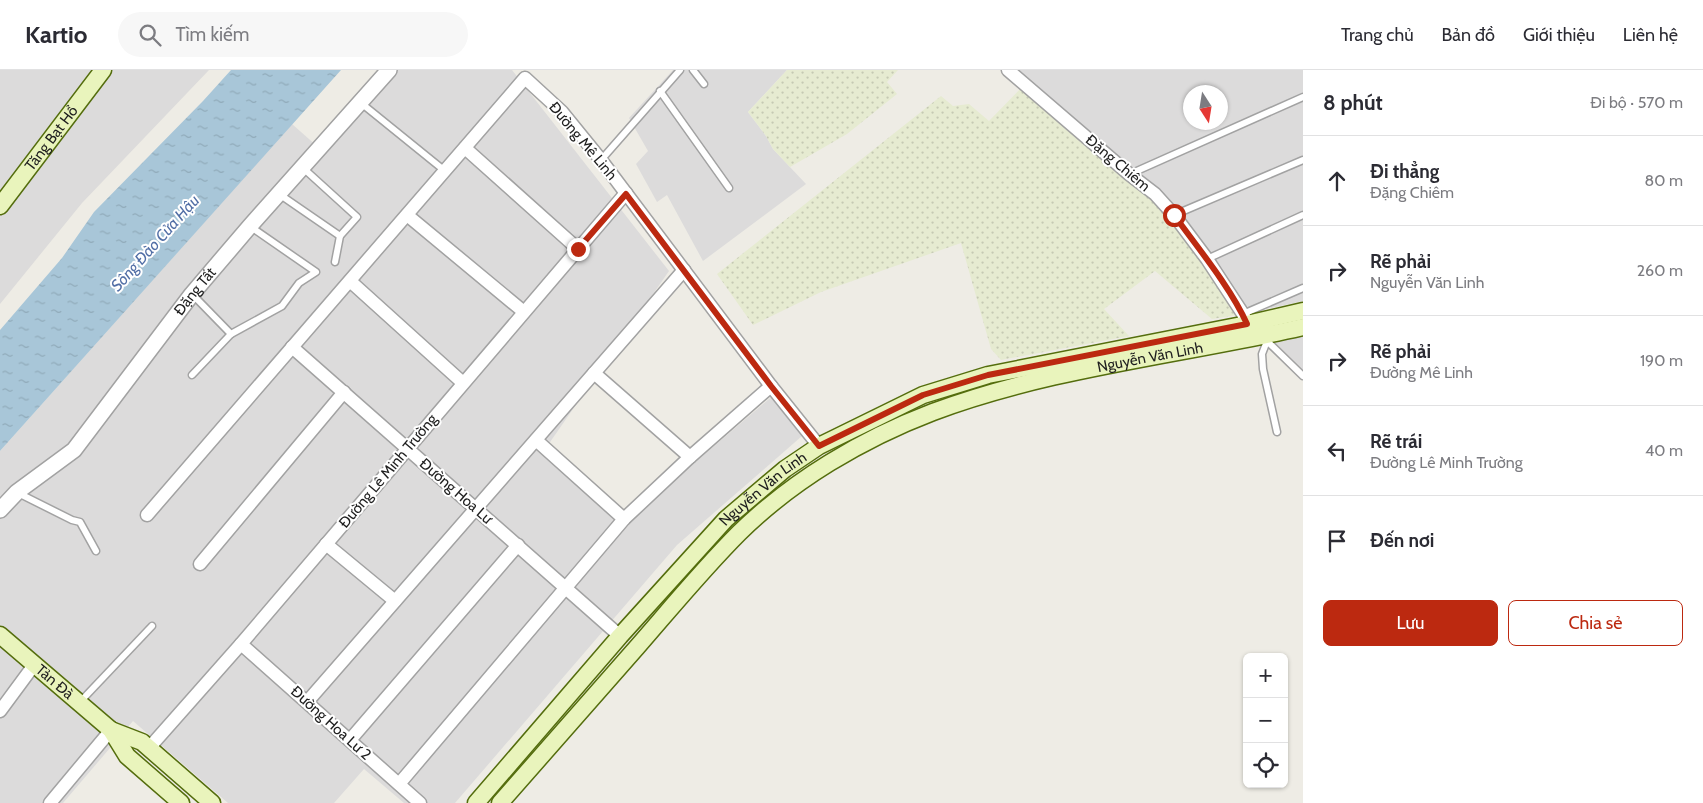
<!DOCTYPE html>
<html lang="vi">
<meta charset="utf-8">
<style>
:root{--surface:#fff;--page:#f7f7f7;--text:#2b2b33;--muted:#7c7c81;--line:#e1e1e2;--accent:#bc2910}
body{margin:0;font-family:Cabin,sans-serif;background:var(--page);color:var(--text)}
.controls{position:absolute;right:15px;bottom:15px;display:grid;overflow:hidden;border-radius:8px;box-shadow:0 1px 4px #0004}
.controls button{width:45px;height:45px;display:grid;place-items:center;padding:0;border:0;border-bottom:1px solid var(--line);background:var(--surface);color:var(--text);font:25px sans-serif}
.compass{position:absolute;left:1183px;top:15px;width:45px;height:45px;border-radius:50%;background:var(--surface);box-shadow:0 1px 4px #0004;rotate:168deg}
.stop{position:absolute;width:15px;height:15px;margin:-11px;border:4px solid #bc2910;border-radius:50%;background:#fff}
.stop.end{background:#bc2910;border-color:#fff;box-shadow:0 1px 5px #0008}
.list{margin:0;padding:0;list-style:none}
h2{display:flex;justify-content:space-between;align-items:center;height:65px;margin:0;padding:0 20px;font-size:21px}
h2 small{font-size:16px;font-weight:400;color:var(--muted)}
.list li{display:grid;grid-template-columns:32px 1fr auto;gap:15px;align-items:center;box-sizing:border-box;height:90px;padding:0 20px;border-top:1px solid var(--line)}
.list b{display:block;font-size:19px;white-space:nowrap}
.list p{margin:0;font-size:16px;white-space:nowrap;color:var(--muted)}
.list em{font-size:16px;font-style:normal;color:var(--muted)}
.actions{display:flex;gap:10px;padding:15px 20px}
.actions a{flex:1;padding:11px 0;border:1px solid var(--accent);border-radius:8px;text-align:center;font-size:18px;color:var(--accent)}
.actions .main{background:var(--accent);color:#fff}
.icon{flex:none;width:28px;height:28px;fill:none;stroke:currentColor;stroke-width:2;stroke-linecap:round;stroke-linejoin:round}
.map{position:relative;flex:none;width:1303px;height:733px;overflow:hidden}
header{display:flex;align-items:center;gap:30px;box-sizing:border-box;height:70px;padding:0 25px;background:var(--surface);border-bottom:1px solid var(--line)}
header strong{font-size:24px}
nav{display:flex;gap:28px;margin-inline-start:auto;font-size:18px}
.search{width:350px;height:45px;background:var(--page);display:flex;align-items:center;gap:12px;box-sizing:border-box;padding:0 18px;border-radius:28px;color:var(--muted);font-size:19px}
main{display:flex}
aside{flex:1;background:var(--surface)}
.map>svg:first-child{display:block}
</style>
<header>
<strong>Kartio</strong>
<div class="search"><svg class="icon" aria-label="search" viewBox="0 0 24 24"><circle cx="10" cy="10" r="6"/><path d="M15 15l6 6"/></svg>Tìm kiếm</div>
<nav><a>Trang chủ</a><a>Bản đồ</a><a>Giới thiệu</a><a>Liên hệ</a></nav>
</header>
<main>
<div class="map">
<svg width="1303" height="733" viewBox="0 0 1303 733">
<defs>
<pattern id="farmland-dots" width="8" height="8" patternUnits="userSpaceOnUse" patternTransform="scale(1.25)"><rect width="8" height="8" fill="#e6ebd1"/><path d="M2 2h.1M6 6h.1" fill="none" stroke="#c5c9b3" stroke-width="1.8" stroke-linecap="round"/></pattern>
<pattern id="water-ripples" width="26" height="14" patternUnits="userSpaceOnUse" patternTransform="scale(1.25)"><rect width="26" height="14" fill="#a8c6d8"/><path d="M2 4q2-2 4 0t4 0M15 11q2-2 4 0t4 0" fill="none" stroke="#90aab9"/></pattern>
</defs>
<rect width="100%" height="100%" fill="#eeece5"/>
<g fill="#dcdbdb" fill-rule="evenodd">
<polygon points="0,0 209,0 82,133 0,234"/>
<polygon points="388,0 512,0 669,201 548,375 629,449 776,323 802,366 677,475 455,733 404,733 364,699 334,733 228,733 133,651 63,733 0,733 0,381 292,54 318,77"/>
<polygon points="673,0 787,0 748,42 766,66 773,79 806,114 703,191 667,125 657,132 636,94 648,81 629,48"/>
<path d="M 1007,0 L 1303,0 L 1303,231 L 1243,244 ZM 1190,22 L 1220,22 L 1220,52 L 1190,52 Z"/>
<polygon points="1303,264 1303,310 1274,271"/>
</g>
<g fill="url(#farmland-dots)">
<polygon points="787,0 898,0 887,12 897,24 847,64 790,97 773,79 766,66 748,42"/>
<polygon points="1025,14 1155,124 1243,244 1212,249 1155,201 1104,239 1129,266 1001,290 991,279 961,173 821,222 753,255 717,204 941,26 953,36 969,34 989,51"/>
</g>
<polygon fill="url(#water-ripples)" points="231,0 341,0 0,381 0,260 62,188 94,142 203,31"/>
<g fill="none" stroke-linecap="round" stroke-linejoin="round">
<g stroke="#a2a2a2" stroke-width="9">
<g id="service">
<polyline points="693,0 704,14"/>
<polyline points="660,21 729,118"/>
<polyline points="361,33 445,101"/>
<polyline points="601,90 680,0"/>
<polyline points="302,97 357,147 340,166 335,192"/>
<polyline points="1130,104 1303,27"/>
<polyline points="279,124 340,166"/>
<polyline points="1174,145 1303,90"/>
<polyline points="1207,189 1303,145"/>
<polyline points="192,224 231,264 282,236 299,213 316,202 251,157"/>
<polyline points="1243,244 1303,218"/>
<polyline points="192,305 231,264"/>
<polyline points="1277,362 1263,299 1262,284 1267,271 1303,306"/>
<polyline points="18,423 72,450 80,452 96,481"/>
<polyline points="80,632 152,556"/>
</g>
</g>
<g stroke="#a2a2a2" stroke-width="15">
<g id="minor">
<polyline points="1008,0 1129,104 1155,124 1174,145 1207,189 1243,244 1247,254 1252,258"/>
<polyline points="465,78 578,179"/>
<polyline points="407,145 524,242"/>
<polyline points="350,211 463,313"/>
<polyline points="292,277 620,566"/>
<polyline points="594,303 690,387"/>
<polyline points="536,370 624,449"/>
<polyline points="147,445 525,8 562,42 601,90 771,316 819,376"/>
<polyline points="326,474 395,531"/>
<polyline points="200,494 344,322"/>
<polyline points="241,574 420,733"/>
<polyline points="307,632 684,200"/>
<polyline points="0,641 34,595"/>
<polyline points="350,670 518,475"/>
<polyline points="149,678 241,574 626,123"/>
<polyline points="399,714 624,449 690,387 771,316"/>
<polyline points="50,733 111,660"/>
</g>
</g>
<g stroke="#a2a2a2" stroke-width="18">
<g id="tertiary">
<path id="s1" d="M 0,440 L 17,422 L 74,380 L 192,224 L 250,156 L 389,0"/>
</g>
</g>
<g stroke="#546d0d" stroke-width="19">
<g id="secondary">
<path id="s2" d="M 0,136 L 103,0"/>
<path id="s3" d="M 0,565 L 111,660 L 127,686 L 181,733"/>
<polyline points="111,660 142,672 212,733"/>
<path id="s4" d="M 476,733 L 620,566 L 726,449 L 785,399 L 819,376 L 923,325 L 988,305 L 1247,254 L 1303,241"/>
<path id="s5" d="M 500,733 C 546,681 592,628 638,576 C 671,538 704,498 739,463 C 793,410 862,369 933,342 C 1050,298 1181,285 1303,257"/>
</g>
</g>
<use href="#service" stroke="#fff" stroke-width="6"/>
<use href="#minor" stroke="#fff" stroke-width="12"/>
<use href="#tertiary" stroke="#fff" stroke-width="15"/>
<use href="#secondary" stroke="#e9f4bc" stroke-width="16"/>
</g>
<g fill="none" stroke-linecap="round" stroke-linejoin="round">
<path stroke="#bc2910" stroke-width="6" d="M 578,179 L 626,124 L 771,316 L 819,376 L 923,325 L 988,305 L 1247,254 C 1231,218 1198,178 1174,145"/>
</g>
<g text-anchor="middle" dominant-baseline="central" stroke-width="4" stroke-linejoin="round" paint-order="stroke">
<g font-size="15" fill="#1e1e1e" stroke="#fff">
<text stroke="none"><textPath href="#s2" startOffset="85">Tăng Bạt Hổ</textPath></text>
<text transform="translate(583 71) rotate(50)">Đường Mê Linh</text>
<text transform="translate(1118 93) rotate(40)">Đặng Chiêm</text>
<text stroke="none"><textPath href="#s1" startOffset="295">Đặng Tất</textPath></text>
<text stroke="none"><textPath href="#s5" startOffset="815">Nguyễn Văn Linh</textPath></text>
<text transform="translate(388 401) rotate(-50)">Đường Lê Minh Trường</text>
<text stroke="none"><textPath href="#s4" startOffset="426">Nguyễn Văn Linh</textPath></text>
<text transform="translate(456 421) rotate(41)">Đường Hoa Lư</text>
<text stroke="none"><textPath href="#s3" startOffset="72">Tản Đà</textPath></text>
<text transform="translate(331 653) rotate(42)">Đường Hoa Lư 2</text>
</g>
<g font-size="16" font-style="italic" fill="#526fa6" stroke="#fff">
<text transform="translate(155 173) rotate(-48)">Sông Đào Cửa Hậu</text>
</g>
</g>
</svg>
<div class="controls">
<button>+</button>
<button>−</button>
<button><svg class="icon" aria-label="locate" viewBox="0 0 24 24"><circle cx="12" cy="12" r="6"/><path d="M12 2v4M12 18v4M2 12h4M18 12h4"/></svg></button>
</div>
<svg class="compass" viewBox="-18 -18 36 36"><path d="M0-13l5 13h-10z" fill="#e53935"/><path d="M0 13l5-13h-10z" fill="#7c7c81"/></svg>
<div class="stop" style="left:1174px;top:145px"></div>
<div class="stop end" style="left:578px;top:179px"></div>
</div>
<aside>
<h2>8 phút<small>Đi bộ · 570 m</small></h2>
<ul class="list">
<li><svg class="icon" aria-label="ahead" viewBox="0 0 24 24"><path d="M12 20V5M6 11l6-6 6 6"/></svg><div><b>Đi thẳng</b><p>Đặng Chiêm</p></div><em>80 m</em></li>
<li><svg class="icon" aria-label="right" viewBox="0 0 24 24"><path d="M7 20v-9h11M14 6l5 5-5 5"/></svg><div><b>Rẽ phải</b><p>Nguyễn Văn Linh</p></div><em>260 m</em></li>
<li><svg class="icon" aria-label="right" viewBox="0 0 24 24"><path d="M7 20v-9h11M14 6l5 5-5 5"/></svg><div><b>Rẽ phải</b><p>Đường Mê Linh</p></div><em>190 m</em></li>
<li><svg class="icon" aria-label="left" viewBox="0 0 24 24"><path d="M17 20v-9H6M10 6l-5 5 5 5"/></svg><div><b>Rẽ trái</b><p>Đường Lê Minh Trường</p></div><em>40 m</em></li>
<li><svg class="icon" aria-label="arrive" viewBox="0 0 24 24"><path d="M6 21V4h12l-3 4 3 4H6"/></svg><div><b>Đến nơi</b></div></li>
</ul>
<div class="actions"><a class="main">Lưu</a><a>Chia sẻ</a></div>
</aside>
</main>
